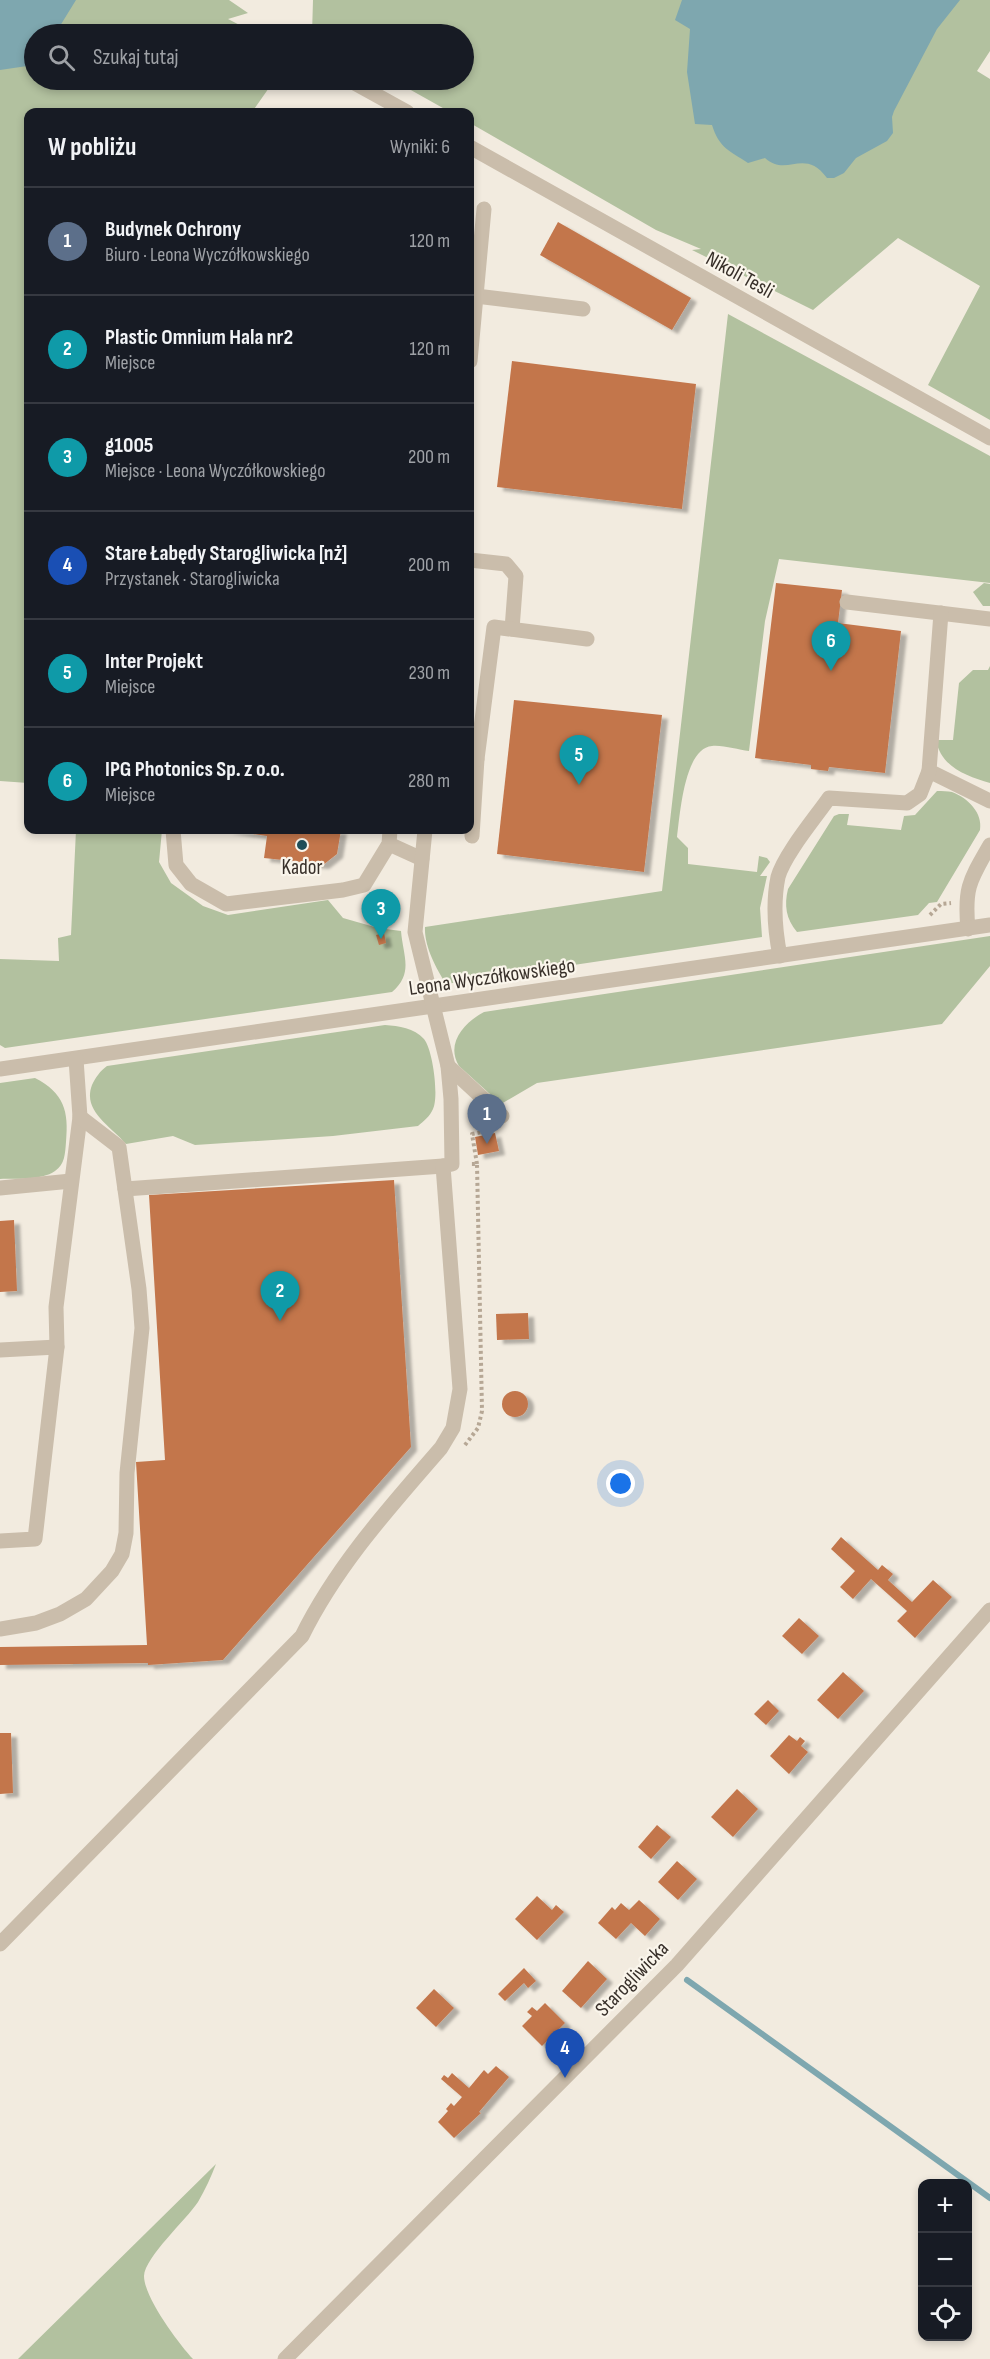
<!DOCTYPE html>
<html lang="pl">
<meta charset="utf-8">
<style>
:root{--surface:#171b24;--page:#20242c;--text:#f1f3f6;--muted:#9ea1a6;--line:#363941;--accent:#93a9af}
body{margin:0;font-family:"Sofia Sans Condensed",sans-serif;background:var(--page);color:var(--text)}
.controls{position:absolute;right:18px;bottom:18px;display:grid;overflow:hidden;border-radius:12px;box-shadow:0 3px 9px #0003}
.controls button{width:54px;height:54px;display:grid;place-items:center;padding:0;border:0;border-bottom:2px solid var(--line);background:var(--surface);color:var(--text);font:30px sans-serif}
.you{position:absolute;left:621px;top:1484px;width:21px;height:21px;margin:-15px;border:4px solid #fff;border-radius:50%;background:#1a73e8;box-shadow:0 0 0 9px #1a73e833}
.badge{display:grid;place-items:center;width:39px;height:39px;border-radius:50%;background:var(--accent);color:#fff;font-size:20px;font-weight:700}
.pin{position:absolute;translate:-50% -50px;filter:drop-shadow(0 2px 3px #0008)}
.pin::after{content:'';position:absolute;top:32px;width:21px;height:18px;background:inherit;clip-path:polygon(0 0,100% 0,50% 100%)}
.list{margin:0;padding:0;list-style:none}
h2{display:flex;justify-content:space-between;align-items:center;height:78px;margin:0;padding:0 24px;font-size:26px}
h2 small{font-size:20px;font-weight:400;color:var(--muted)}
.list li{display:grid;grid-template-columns:39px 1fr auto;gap:18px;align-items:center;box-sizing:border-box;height:108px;padding:0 24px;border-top:2px solid var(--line)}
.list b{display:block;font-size:22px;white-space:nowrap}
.list p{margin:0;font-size:20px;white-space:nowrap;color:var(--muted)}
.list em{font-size:20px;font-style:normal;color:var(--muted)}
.icon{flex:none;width:33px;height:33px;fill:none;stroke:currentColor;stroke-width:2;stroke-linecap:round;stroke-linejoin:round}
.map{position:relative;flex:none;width:990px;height:2359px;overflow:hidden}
.search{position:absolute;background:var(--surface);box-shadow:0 3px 9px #0003;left:24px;top:24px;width:450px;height:66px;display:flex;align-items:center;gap:15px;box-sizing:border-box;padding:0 21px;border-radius:33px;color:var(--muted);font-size:22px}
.panel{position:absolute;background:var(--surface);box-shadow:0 3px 9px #0003;left:24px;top:108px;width:450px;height:726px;border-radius:12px}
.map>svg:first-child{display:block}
</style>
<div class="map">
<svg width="990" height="2359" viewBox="0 0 990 2359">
<defs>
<filter id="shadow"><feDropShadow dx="6" dy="4" stdDeviation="1.5" flood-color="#0004"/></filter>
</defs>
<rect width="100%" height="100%" fill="#f2ebdf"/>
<g fill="#b2c19f">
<polygon points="0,0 229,0 248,13 228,19 257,34 34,34 34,80 277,80 271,85 252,112 28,112 28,783 0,781"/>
<polygon points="313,0 990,0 990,51 977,71 990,79 990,420 928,385 980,286 898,238 813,310 692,250 701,249 656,230 470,123 470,112 450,112 393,80 464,80 464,34 312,34"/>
<path d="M 728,314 L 990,456 L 990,583 L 779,559 L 765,621 L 749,751 C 738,750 724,745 712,746 C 684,748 680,816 677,837 L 688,848 L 688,864 L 757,872 L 759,856 L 767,858 L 770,862 L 760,876 L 767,876 L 760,908 L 762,937 L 446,984 C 436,968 424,946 425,927 L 662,891 Z"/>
<polygon points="984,583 990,584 990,606 983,606 973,592"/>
<path d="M 990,666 L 990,783 C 966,776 941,767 936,740 L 953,740 L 959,683 L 973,670 L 988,670 Z"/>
<path d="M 937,791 C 942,791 948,791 952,792 C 968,798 983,813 980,830 L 937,902 L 929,903 L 918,915 L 797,932 C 786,919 784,905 788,889 L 834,816 L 839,814 L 849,814 L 847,825 L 901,830 L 904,816 L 915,815 Z"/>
<path d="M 76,830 L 162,830 L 159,862 L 171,883 L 203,906 L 228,915 L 328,900 L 343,918 L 378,928 L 401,931 C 403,956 414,973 392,992 L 5,1048 L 0,1045 L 0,959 L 59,961 L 58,938 L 71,935 Z"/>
<path d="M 990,936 L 990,966 L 942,1024 L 537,1083 L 501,1104 L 459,1066 C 445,1043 465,1022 484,1012 Z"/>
<path d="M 385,1025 C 399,1026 414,1028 424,1039 C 433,1050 439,1097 433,1109 C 430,1116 424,1121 418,1126 L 333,1136 L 195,1145 L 173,1136 L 126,1144 C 111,1126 82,1111 92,1085 C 96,1077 100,1071 107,1066 Z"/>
<path d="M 35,1078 C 64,1093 69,1111 66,1142 C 65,1154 65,1164 55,1171 C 41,1181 16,1178 0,1179 L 0,1083 Z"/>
<path d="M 216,2164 C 211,2177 205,2190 198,2202 C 186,2220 145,2257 144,2276 C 144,2297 178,2343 193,2359 L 18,2359 Z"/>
</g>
<g fill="#7ea7af">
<polygon points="0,0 76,0 55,34 34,34 34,65 0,70"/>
<path d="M 682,0 L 960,0 L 937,29 L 894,111 L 892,117 L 893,133 L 887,141 L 856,158 L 844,173 L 834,178 L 827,178 C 804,147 787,178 765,158 L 748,163 C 730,151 719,148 712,125 L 695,124 L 687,72 L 690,29 L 675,20 Z"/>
</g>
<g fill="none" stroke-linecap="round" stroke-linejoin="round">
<polyline stroke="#7ea7af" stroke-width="6" points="687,1980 990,2198"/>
</g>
<g fill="#c3764c" filter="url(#shadow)">
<polygon points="558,222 691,298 672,330 540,255"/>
<polygon points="512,361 696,384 682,509 497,487"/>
<polygon points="776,583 842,590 838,623 901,631 885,773 829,767 828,771 811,769 811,765 755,758"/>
<polygon points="514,700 662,715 644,872 497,854"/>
<polygon points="226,830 341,830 337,854 323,865 312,864 307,868 302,862 264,858 267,836"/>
<polygon points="384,933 386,943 379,945 376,935"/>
<polygon points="495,1133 499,1151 478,1155 475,1137"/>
<polygon points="394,1180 411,1447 223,1660 148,1665 148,1663 0,1665 0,1647 147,1645 136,1462 165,1460 149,1195"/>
<polygon points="14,1220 17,1291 0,1292 0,1221"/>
<polygon points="528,1313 529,1339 497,1340 496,1314"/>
<circle cx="515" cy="1404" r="13"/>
<polygon points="841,1537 878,1570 882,1565 893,1574 888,1580 912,1602 933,1580 952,1597 915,1638 897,1621 907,1611 871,1579 853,1599 840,1587 855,1571 831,1549"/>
<polygon points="799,1618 819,1636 802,1654 782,1636"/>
<polygon points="843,1672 864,1691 838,1719 817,1700"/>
<polygon points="768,1700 779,1711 766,1725 754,1714"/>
<polygon points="0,1733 11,1733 13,1793 0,1794"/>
<polygon points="789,1735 797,1741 800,1737 805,1741 801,1746 808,1752 789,1774 770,1756"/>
<polygon points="737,1789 758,1809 733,1837 711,1817"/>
<polygon points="657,1825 671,1837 651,1859 638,1847"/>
<polygon points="677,1861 697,1879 678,1900 658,1882"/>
<polygon points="537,1896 552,1910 556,1905 564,1912 537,1940 515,1919"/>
<polygon points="639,1900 660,1919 645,1936 631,1923 616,1939 598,1923 612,1907 615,1910 621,1903 629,1910"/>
<polygon points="588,1961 607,1979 581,2008 562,1991"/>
<polygon points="524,1968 536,1981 528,1988 524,1983 505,2001 498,1994"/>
<polygon points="434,1989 454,2008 436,2027 416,2008"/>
<polygon points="545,2003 565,2023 542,2046 522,2026 532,2016 527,2012 532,2007 537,2011"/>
<polygon points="496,2066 509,2077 479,2112 481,2113 454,2138 438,2122 448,2111 446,2109 451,2103 454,2106 462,2097 441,2079 444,2075 448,2078 452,2073 469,2088 484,2070 488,2074"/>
</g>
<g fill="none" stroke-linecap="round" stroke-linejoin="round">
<g stroke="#b6a795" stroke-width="4" stroke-dasharray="3 3" stroke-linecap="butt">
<polyline points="930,915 941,904 951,903"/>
<polyline points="477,1164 472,1134 493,1130"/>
<polyline points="465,1445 478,1428 482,1411 477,1164 469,1164"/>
</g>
<g stroke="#cabdab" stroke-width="15">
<polyline points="349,80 407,112"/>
<polyline points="470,147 990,438"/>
<polyline points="476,296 583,309"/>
<polyline points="470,361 484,209"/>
<polyline points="470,560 506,564 516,576 512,629"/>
<polyline points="847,602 990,619"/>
<polyline points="941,613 929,771 990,801"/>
<polyline points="470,758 477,759 472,836"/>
<polyline points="477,759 494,627 587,639"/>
<polyline points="173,830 176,865 191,884 226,904 343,890 364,885 389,844 390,830"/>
<polyline points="389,844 422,859"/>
<path d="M 968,929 C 964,887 970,880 990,845"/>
<path d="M 780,956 C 775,931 773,902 778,877 C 784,855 815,818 829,798 L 907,803 L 920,794 L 929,771"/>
<polyline points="448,1066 502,1116"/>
<polyline points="0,1069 990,925"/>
<polyline points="0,1188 71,1181"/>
<polyline points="125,1189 443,1166"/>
<polyline points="0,1350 57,1347"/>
<polyline points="0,1541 35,1539 57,1347 56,1307 80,1117 76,1059"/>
<polyline points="0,1629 36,1623 60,1614 86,1599 112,1571 122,1554 126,1533 127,1473 142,1328 139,1289 119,1147 80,1117"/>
<path d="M 0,1944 L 302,1636 C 337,1565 390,1507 441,1448 L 453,1428 L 460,1389 L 443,1166 L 452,1164 L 451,1099 L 448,1066 L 415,932 L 425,830"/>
<polyline points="285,2359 677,1965 990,1610"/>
</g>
</g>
<circle fill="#204f59" stroke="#faf5eb" stroke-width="2" cx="302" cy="845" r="6"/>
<g text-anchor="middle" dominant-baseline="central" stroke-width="4.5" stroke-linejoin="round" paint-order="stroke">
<g font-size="21" fill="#38302a" stroke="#faf5eb">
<text transform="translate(740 275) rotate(29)">Nikoli Tesli</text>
<text transform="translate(492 977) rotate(-8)">Leona Wyczółkowskiego</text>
<text transform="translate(632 1979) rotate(-46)">Starogliwicka</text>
</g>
<g font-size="21" fill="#38302a" stroke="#faf5eb">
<text x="302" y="867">Kador</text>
</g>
</g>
</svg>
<div class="controls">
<button>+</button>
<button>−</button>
<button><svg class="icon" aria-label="locate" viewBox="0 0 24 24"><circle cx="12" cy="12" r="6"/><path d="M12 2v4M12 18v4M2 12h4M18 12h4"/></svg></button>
</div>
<div class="you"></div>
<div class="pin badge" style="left:487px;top:1144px;background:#5c6f8a">1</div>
<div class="pin badge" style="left:280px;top:1321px;background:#0f9aa8">2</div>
<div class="pin badge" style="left:381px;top:939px;background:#0f9aa8">3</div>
<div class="pin badge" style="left:565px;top:2078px;background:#1a4fb4">4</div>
<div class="pin badge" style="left:579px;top:785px;background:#0f9aa8">5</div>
<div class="pin badge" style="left:831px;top:671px;background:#0f9aa8">6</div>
<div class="search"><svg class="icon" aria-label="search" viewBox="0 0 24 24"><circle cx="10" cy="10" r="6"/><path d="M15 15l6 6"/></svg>Szukaj tutaj</div>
<section class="panel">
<h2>W pobliżu<small>Wyniki: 6</small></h2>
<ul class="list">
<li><span class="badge" style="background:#5c6f8a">1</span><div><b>Budynek Ochrony</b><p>Biuro · Leona Wyczółkowskiego</p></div><em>120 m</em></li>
<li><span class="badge" style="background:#0f9aa8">2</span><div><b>Plastic Omnium Hala nr2</b><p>Miejsce</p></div><em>120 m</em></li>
<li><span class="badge" style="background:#0f9aa8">3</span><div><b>g1005</b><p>Miejsce · Leona Wyczółkowskiego</p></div><em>200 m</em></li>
<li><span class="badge" style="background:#1a4fb4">4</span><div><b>Stare Łabędy Starogliwicka [nż]</b><p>Przystanek · Starogliwicka</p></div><em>200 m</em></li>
<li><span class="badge" style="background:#0f9aa8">5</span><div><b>Inter Projekt</b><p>Miejsce</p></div><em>230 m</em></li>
<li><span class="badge" style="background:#0f9aa8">6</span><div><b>IPG Photonics Sp. z o.o.</b><p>Miejsce</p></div><em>280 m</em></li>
</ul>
</section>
</div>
